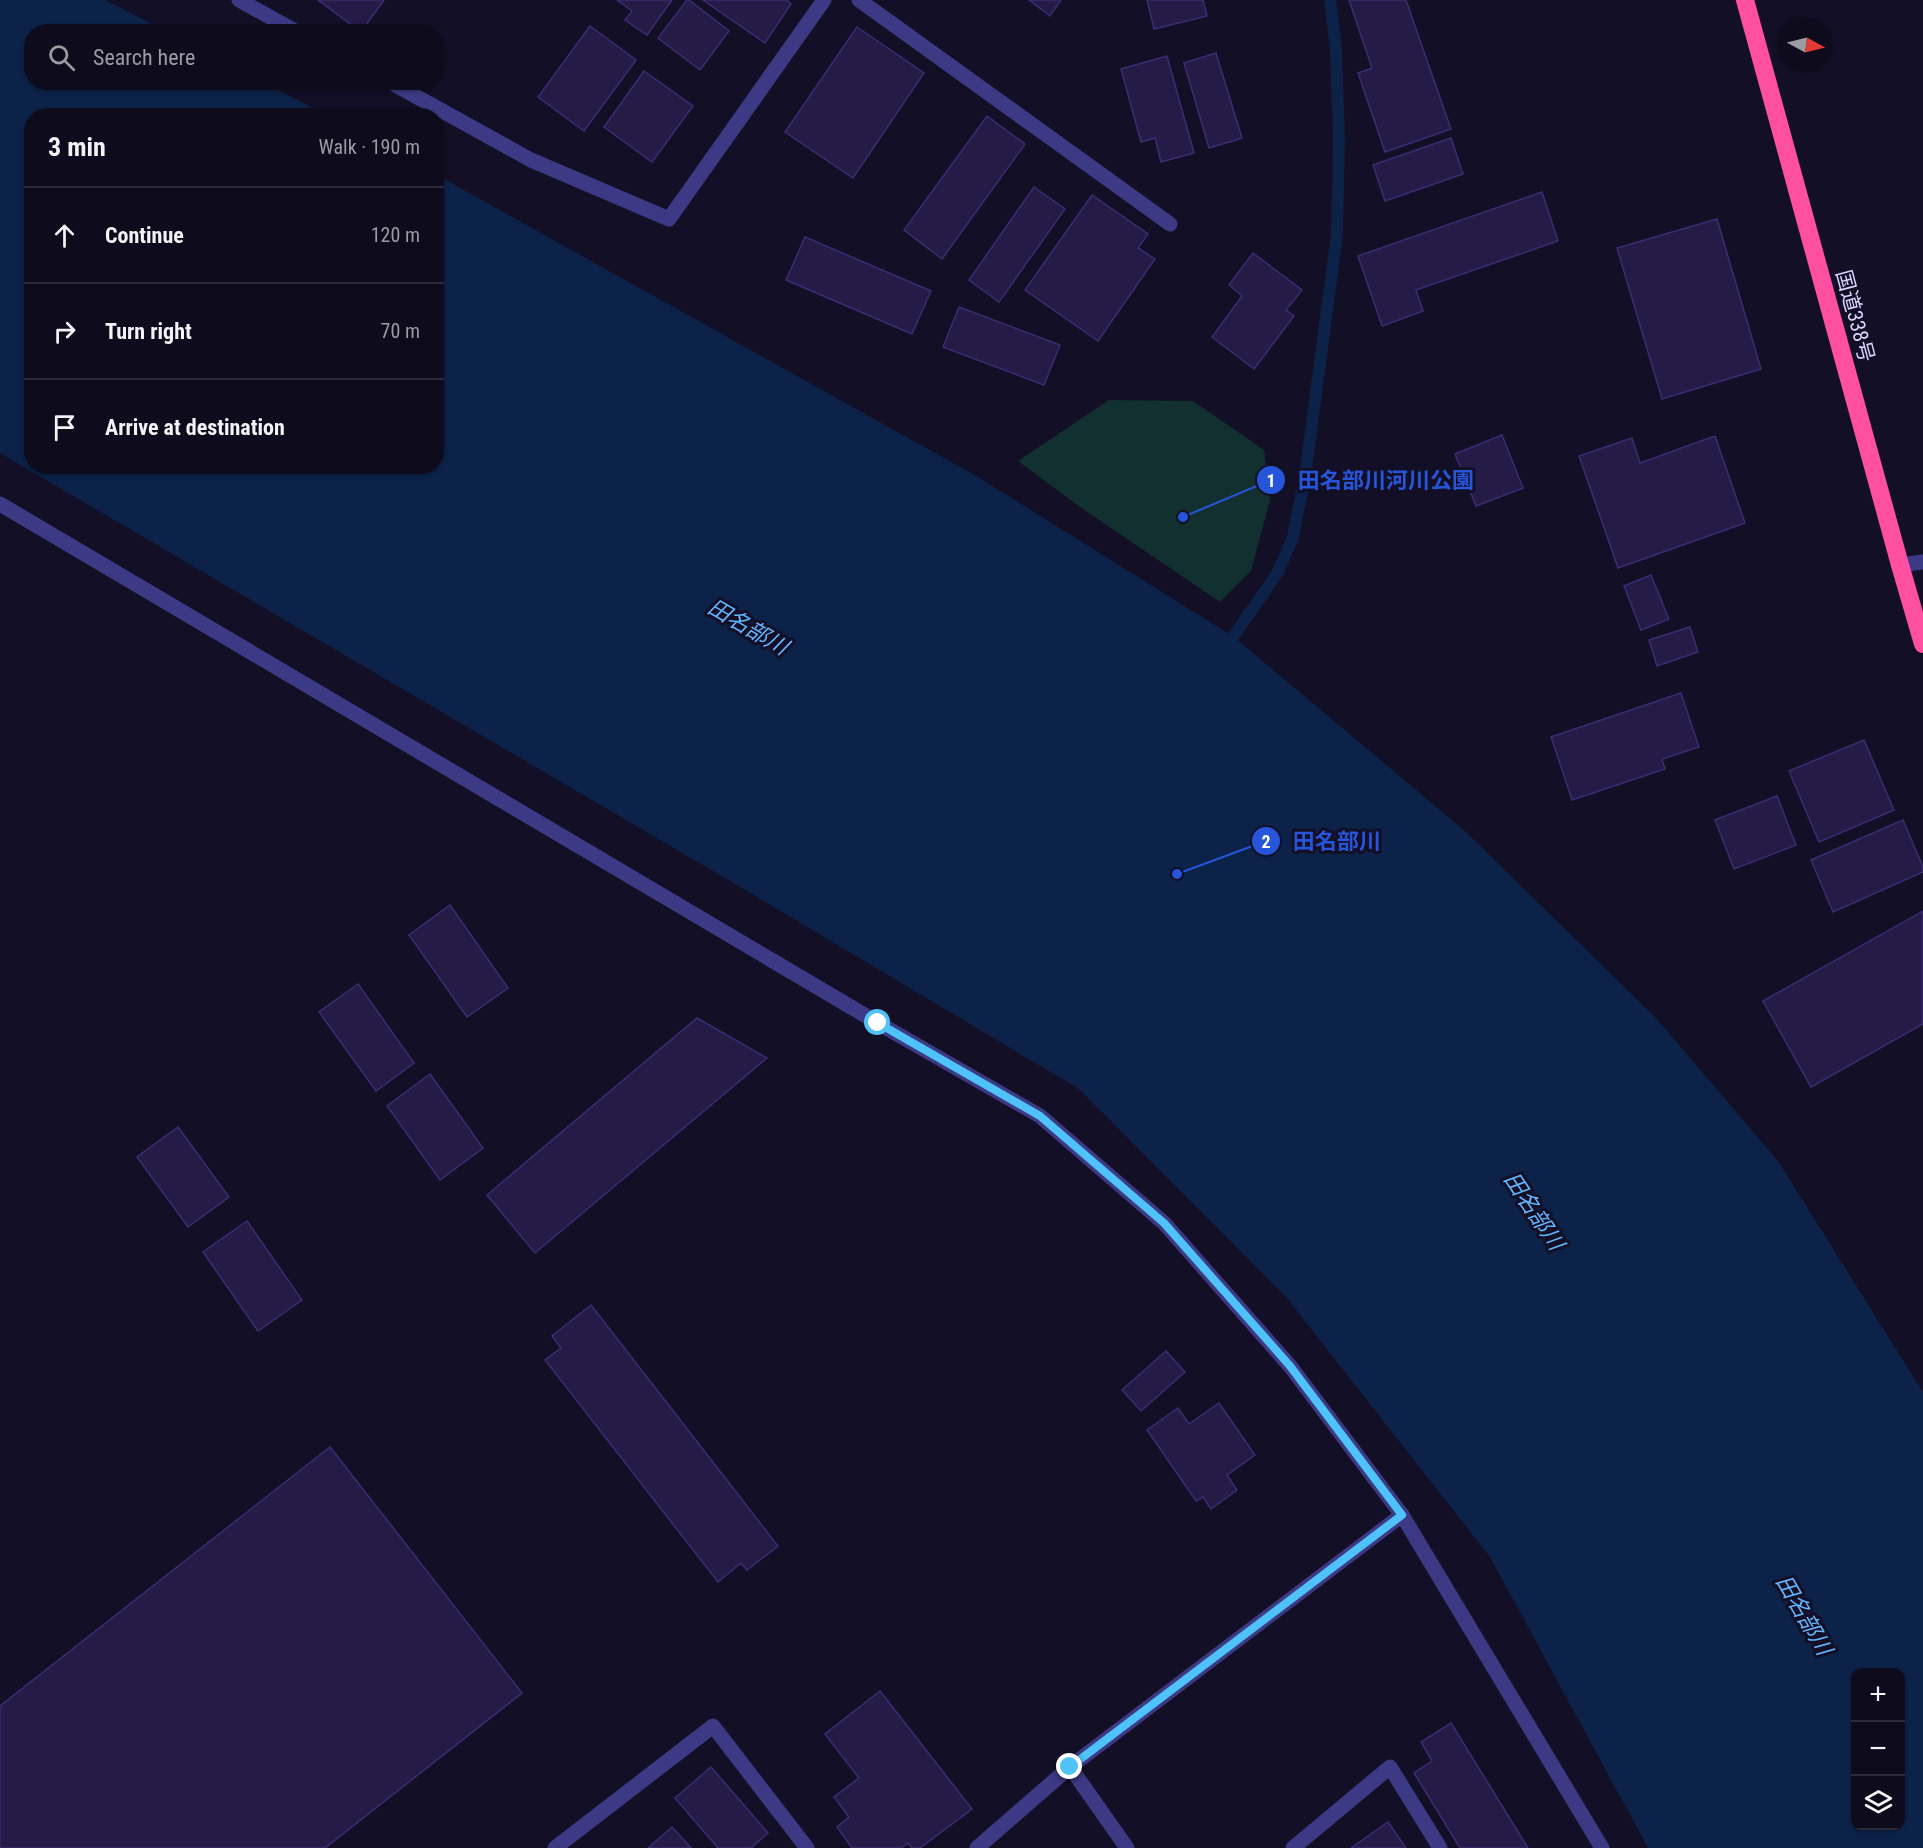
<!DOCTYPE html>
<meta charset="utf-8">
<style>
:root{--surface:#0e0b1c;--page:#1c1929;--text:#f1f3f6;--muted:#9b9ba3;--line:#2e2b3b}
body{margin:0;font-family:"Roboto Condensed","Noto Sans JP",sans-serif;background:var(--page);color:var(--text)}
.controls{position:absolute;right:18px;bottom:18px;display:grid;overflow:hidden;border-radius:12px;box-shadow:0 2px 4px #0004}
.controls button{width:54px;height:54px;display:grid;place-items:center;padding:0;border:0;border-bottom:2px solid var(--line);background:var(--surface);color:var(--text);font:30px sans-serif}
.compass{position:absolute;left:1779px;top:18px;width:54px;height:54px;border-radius:50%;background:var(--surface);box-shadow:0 2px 4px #0004;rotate:97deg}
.stop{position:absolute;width:18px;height:18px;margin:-14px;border:4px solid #4fc3f7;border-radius:50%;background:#fff}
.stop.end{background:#4fc3f7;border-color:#fff;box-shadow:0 2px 6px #0008}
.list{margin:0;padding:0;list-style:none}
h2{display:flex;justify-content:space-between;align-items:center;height:78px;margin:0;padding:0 24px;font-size:26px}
h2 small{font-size:20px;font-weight:400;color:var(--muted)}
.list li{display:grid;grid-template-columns:39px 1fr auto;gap:18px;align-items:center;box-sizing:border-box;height:96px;padding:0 24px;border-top:2px solid var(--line)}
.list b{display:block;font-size:22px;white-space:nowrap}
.list em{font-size:20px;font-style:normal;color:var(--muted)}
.icon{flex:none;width:33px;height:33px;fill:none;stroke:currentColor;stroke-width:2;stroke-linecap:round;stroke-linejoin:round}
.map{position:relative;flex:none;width:1923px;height:1848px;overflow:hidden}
.search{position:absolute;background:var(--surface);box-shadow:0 2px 4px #0004;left:24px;top:24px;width:420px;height:66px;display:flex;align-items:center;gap:15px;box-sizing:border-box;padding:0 21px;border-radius:24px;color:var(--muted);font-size:22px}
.panel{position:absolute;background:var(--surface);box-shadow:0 2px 4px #0004;left:24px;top:108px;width:420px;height:366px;border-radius:24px}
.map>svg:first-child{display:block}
</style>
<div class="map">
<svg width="1923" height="1848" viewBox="0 0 1923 1848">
<rect width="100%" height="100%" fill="#130f26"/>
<polygon fill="#12302f" points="1109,400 1193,401 1264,450 1270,500 1251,571 1220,602 1080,507 1018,461"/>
<path fill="#0c2248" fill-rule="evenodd" d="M 0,0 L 105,0 L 166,31 L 32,32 L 32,82 L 264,83 L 327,115 L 32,116 L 32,466 L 436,466 L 437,175 L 978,477 L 1234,637 L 1465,831 L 1656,1018 L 1778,1161 L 1923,1392 L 1923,1848 L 1648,1848 L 1490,1557 L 1286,1297 L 1079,1089 L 742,888 L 0,453 ZM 1856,1672 L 1900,1672 L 1900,1826 L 1856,1826 Z"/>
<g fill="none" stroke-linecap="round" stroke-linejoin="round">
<polyline stroke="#0c2248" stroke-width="12" points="1224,650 1278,572 1293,537 1305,476 1337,234 1339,139 1336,50 1330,0"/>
</g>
<g fill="#241b47" stroke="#3b2d73" stroke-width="1.5">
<polygon points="318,0 384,0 361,32"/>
<polygon points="617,0 672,0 647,35 625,20 632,11"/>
<polygon points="687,0 689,0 729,31 700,70 658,38"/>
<polygon points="703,0 786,0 791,4 765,43"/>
<polygon points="1029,0 1061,0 1050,16"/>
<polygon points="1147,0 1203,0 1207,16 1154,29"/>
<polygon points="1349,0 1406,0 1451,129 1385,152 1358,73 1372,68"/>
<polygon points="590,26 636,60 584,131 538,97"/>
<polygon points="857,27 924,73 853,178 785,132"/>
<polygon points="1216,53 1242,138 1209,148 1184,63"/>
<polygon points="1167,56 1194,153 1161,162 1155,138 1141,142 1121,69"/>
<polygon points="644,71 693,106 652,162 604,127"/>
<polygon points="987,116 1025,144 942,259 904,230"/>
<polygon points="1451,138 1463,174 1385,201 1373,165"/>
<polygon points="1034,187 1065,209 999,302 969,280"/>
<polygon points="1542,192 1558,241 1416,290 1423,311 1382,326 1358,256"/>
<polygon points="1092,195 1148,234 1138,248 1155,259 1098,341 1025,290"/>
<polygon points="1717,219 1761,369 1662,399 1617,248"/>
<polygon points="805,237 931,291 912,334 786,280"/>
<polygon points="1253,253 1302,290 1286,310 1294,316 1254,369 1212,337 1242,296 1229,285"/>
<polygon points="959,307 1060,345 1044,385 943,347"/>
<polygon points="1502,435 1523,488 1476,506 1455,454"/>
<polygon points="1715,436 1745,523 1618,568 1579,456 1632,438 1640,463"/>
<polygon points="1651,575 1669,619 1641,630 1624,586"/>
<polygon points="1690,627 1698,652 1657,666 1649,640"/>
<polygon points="1681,693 1699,747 1662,759 1665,769 1572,800 1551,737"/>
<polygon points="1864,740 1894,810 1819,842 1789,771"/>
<polygon points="1777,796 1796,845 1734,869 1715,820"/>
<polygon points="1903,820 1923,867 1923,872 1833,912 1811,860"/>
<polygon points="450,905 508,988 467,1017 409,935"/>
<polygon points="1923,911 1923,1024 1811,1087 1763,1001"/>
<polygon points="358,984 414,1063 376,1091 319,1012"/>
<polygon points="697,1018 767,1058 535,1253 487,1195"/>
<polygon points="430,1074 483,1148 440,1180 387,1106"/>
<polygon points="178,1127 229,1197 188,1227 137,1157"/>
<polygon points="247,1221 302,1300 258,1331 203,1252"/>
<polygon points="591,1305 778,1546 747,1570 741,1563 718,1582 545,1360 561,1348 552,1336"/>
<polygon points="1166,1351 1185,1372 1141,1411 1122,1390"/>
<polygon points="1219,1403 1255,1455 1227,1475 1237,1490 1211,1509 1203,1497 1196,1501 1147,1430 1178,1408 1189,1424"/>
<polygon points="330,1447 522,1693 325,1848 0,1848 0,1706"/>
<polygon points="880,1691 972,1809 920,1848 912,1848 908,1843 901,1848 852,1848 837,1827 849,1817 834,1797 859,1778 825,1734"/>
<polygon points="1451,1723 1528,1848 1460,1848 1414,1773 1432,1761 1421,1742"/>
<polygon points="711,1767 768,1833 751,1848 718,1848 675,1798"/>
<polygon points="1388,1822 1406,1848 1351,1848"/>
<polygon points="672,1827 691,1848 648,1848"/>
</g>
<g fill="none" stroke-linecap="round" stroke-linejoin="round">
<polyline stroke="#3d3a85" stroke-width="15" points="0,504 878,1023 1040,1116 1164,1223 1290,1366 1402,1515 1602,1848"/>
<g stroke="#3d3a85" stroke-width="15">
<polyline points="239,0 297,32"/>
<polyline points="859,0 1170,224"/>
<polyline points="390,82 531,160 669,219 824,0"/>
<polyline points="1900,565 1923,562"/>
<polyline points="1070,1767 1127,1848"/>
<polyline points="555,1848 713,1726 807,1848"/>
<polyline points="977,1848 1070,1767 1402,1515"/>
<polyline points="1293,1848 1390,1767 1440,1848"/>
</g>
<polyline stroke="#ff4fa3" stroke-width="18" points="1745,0 1900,565 1923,644"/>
</g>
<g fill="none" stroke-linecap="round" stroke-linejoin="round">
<polyline stroke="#4fc3f7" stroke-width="8" points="878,1023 1040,1116 1164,1223 1290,1366 1402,1515 1070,1767"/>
</g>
<g text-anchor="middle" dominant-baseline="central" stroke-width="6" stroke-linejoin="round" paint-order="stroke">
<g font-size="21" fill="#d9d4ff" stroke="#130f26">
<text transform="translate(1855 316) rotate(75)">国道338号</text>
</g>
<g font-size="22" font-style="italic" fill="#62b6ff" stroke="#130f26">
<text transform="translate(748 627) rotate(30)">田名部川</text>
<text transform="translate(1534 1211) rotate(56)">田名部川</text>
<text transform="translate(1804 1615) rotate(60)">田名部川</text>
</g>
</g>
<path fill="none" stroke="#2655da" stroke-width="2" d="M1183 517L1271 480M1177 874L1266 841"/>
<g fill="#2655da" stroke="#130f26" stroke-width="2">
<circle cx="1183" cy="517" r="6"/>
<circle cx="1177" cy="874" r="6"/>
<circle cx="1271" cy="480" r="15"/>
<circle cx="1266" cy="841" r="15"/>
</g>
<g font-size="18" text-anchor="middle" font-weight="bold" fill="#fff">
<text x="1271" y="487">1</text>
<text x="1266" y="848">2</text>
</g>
<g font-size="22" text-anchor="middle" font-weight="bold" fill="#2655da" stroke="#130f26" stroke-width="6" stroke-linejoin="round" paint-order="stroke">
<text x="1386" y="488">田名部川河川公園</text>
<text x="1337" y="849">田名部川</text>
</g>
</svg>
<div class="controls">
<button>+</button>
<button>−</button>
<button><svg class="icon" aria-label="layers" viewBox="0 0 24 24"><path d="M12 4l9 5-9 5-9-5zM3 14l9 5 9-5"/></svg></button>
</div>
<svg class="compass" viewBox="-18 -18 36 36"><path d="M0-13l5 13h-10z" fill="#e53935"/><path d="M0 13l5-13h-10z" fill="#9b9ba3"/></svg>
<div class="stop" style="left:878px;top:1023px"></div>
<div class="stop end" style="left:1070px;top:1767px"></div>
<div class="search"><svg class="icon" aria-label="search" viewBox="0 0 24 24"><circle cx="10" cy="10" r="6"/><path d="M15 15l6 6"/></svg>Search here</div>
<section class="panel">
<h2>3 min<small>Walk · 190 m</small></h2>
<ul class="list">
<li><svg class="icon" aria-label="ahead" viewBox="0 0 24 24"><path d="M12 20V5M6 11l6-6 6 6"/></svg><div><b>Continue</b></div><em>120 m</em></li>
<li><svg class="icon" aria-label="right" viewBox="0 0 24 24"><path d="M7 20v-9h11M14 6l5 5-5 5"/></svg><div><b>Turn right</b></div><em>70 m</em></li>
<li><svg class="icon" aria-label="arrive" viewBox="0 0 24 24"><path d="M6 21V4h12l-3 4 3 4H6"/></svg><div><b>Arrive at destination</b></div></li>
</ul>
</section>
</div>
